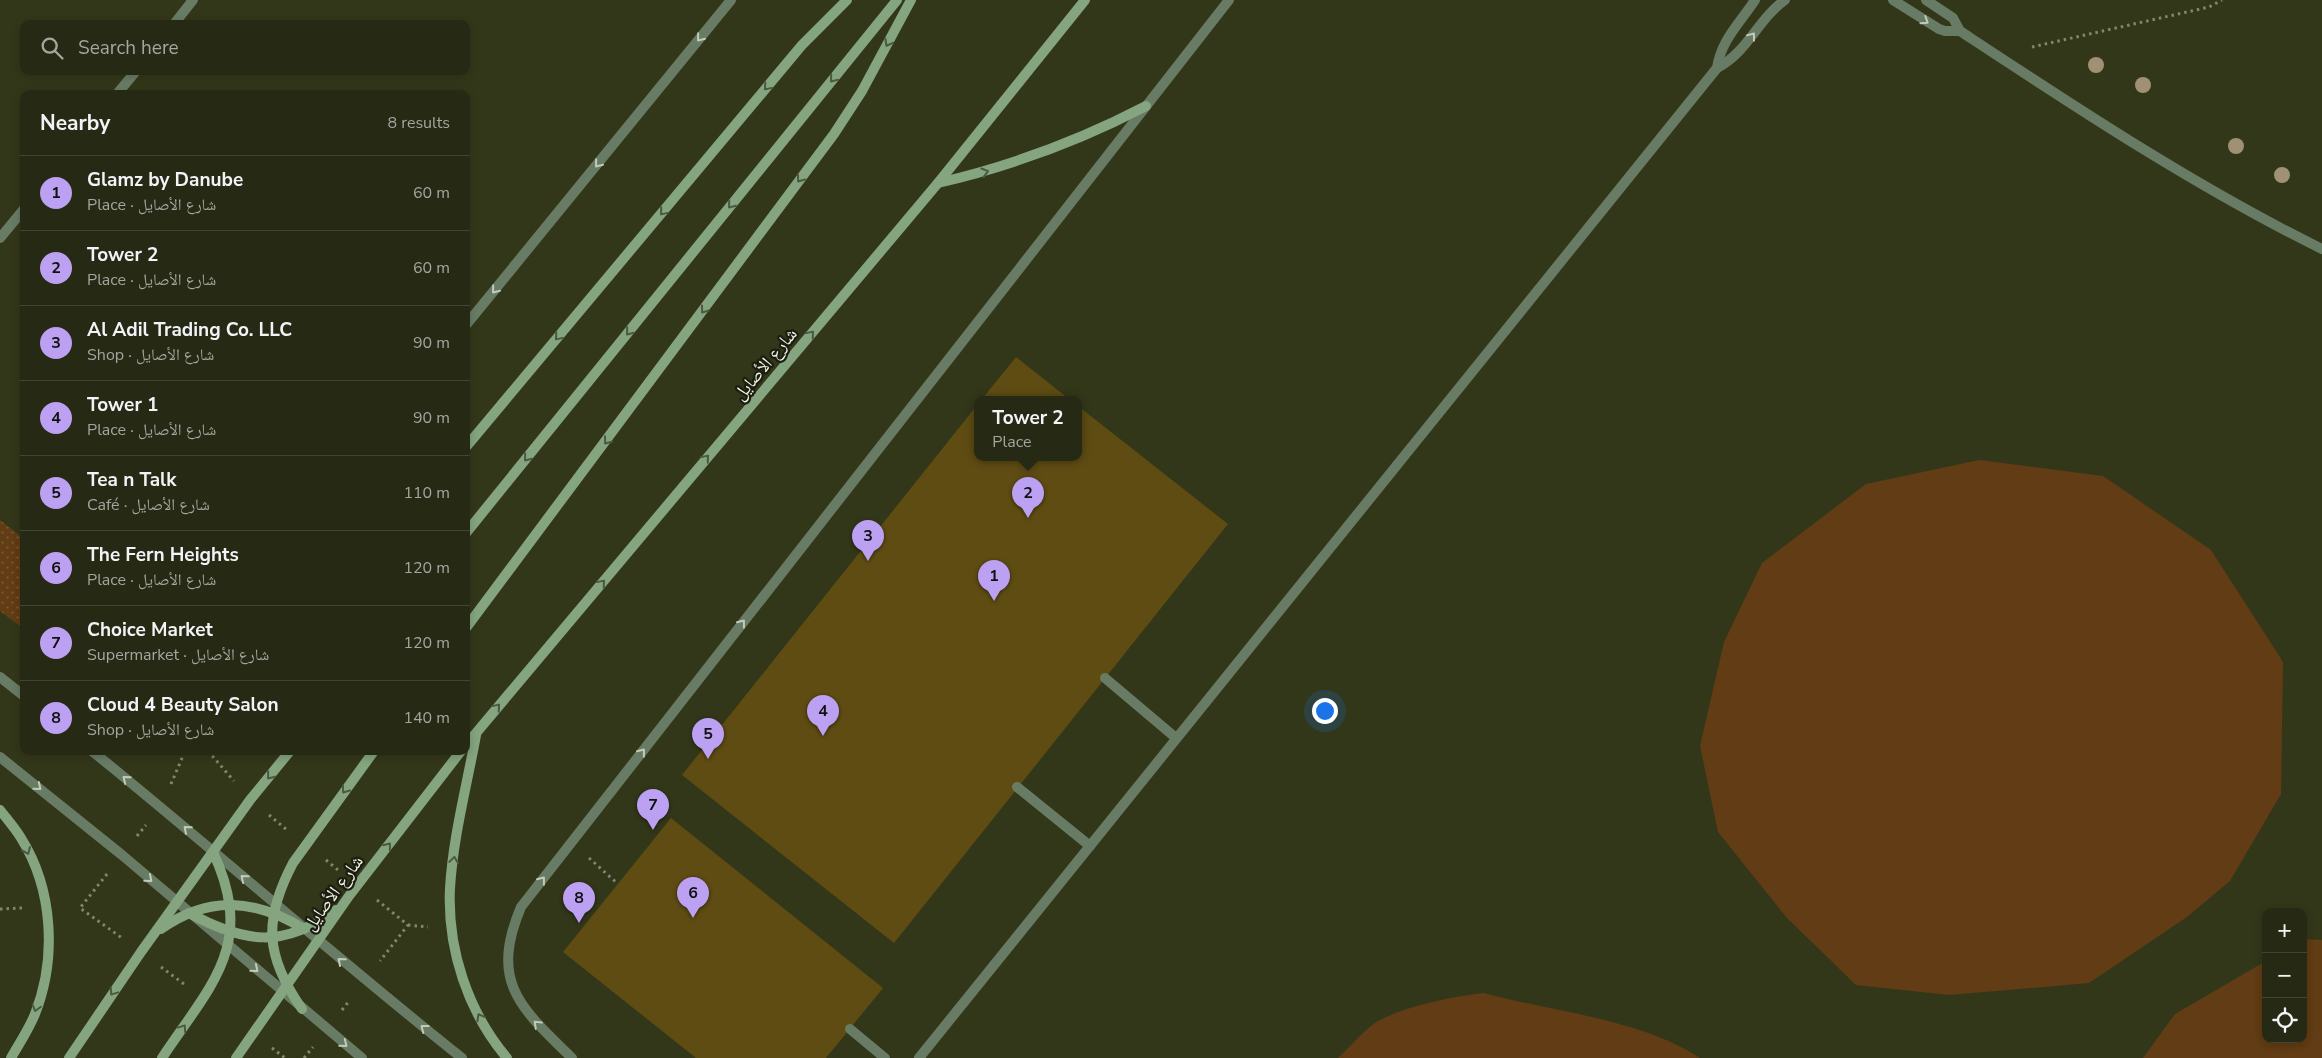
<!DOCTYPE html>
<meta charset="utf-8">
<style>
:root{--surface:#262913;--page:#2e311c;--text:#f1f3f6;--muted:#a4a6a0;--line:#424533;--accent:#bca0f2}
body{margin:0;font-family:"Nunito Sans","Noto Naskh Arabic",sans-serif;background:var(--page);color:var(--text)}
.controls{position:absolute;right:15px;bottom:15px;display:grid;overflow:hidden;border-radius:10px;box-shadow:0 2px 8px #0003}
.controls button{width:45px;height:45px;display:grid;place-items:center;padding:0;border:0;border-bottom:1px solid var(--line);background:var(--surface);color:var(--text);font:25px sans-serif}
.you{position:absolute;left:1324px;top:710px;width:18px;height:18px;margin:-12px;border:4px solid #fff;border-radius:50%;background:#1a73e8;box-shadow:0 0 0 8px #1a73e833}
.badge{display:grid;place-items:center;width:32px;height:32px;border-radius:50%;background:var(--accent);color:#111;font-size:16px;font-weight:700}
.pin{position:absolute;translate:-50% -41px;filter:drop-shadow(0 1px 2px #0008)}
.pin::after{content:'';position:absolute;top:26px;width:18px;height:15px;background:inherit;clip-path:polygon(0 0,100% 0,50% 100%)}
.popup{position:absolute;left:974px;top:396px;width:108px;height:65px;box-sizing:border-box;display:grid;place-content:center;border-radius:10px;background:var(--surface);filter:drop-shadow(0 1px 4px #0005);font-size:16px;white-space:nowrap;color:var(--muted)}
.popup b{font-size:19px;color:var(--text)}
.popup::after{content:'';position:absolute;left:50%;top:100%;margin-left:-10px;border:10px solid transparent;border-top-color:var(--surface)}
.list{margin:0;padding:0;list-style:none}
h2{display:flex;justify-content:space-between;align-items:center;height:65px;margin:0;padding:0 20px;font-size:21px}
h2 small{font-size:16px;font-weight:400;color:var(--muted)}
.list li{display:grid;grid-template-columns:32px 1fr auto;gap:15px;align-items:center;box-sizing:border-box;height:75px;padding:0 20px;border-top:1px solid var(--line)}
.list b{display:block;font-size:19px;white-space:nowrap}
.list p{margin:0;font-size:16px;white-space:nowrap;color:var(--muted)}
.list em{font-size:16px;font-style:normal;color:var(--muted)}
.icon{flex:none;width:28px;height:28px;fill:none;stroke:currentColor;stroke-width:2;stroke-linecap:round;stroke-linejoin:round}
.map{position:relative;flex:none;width:2322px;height:1058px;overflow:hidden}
.search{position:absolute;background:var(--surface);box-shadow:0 2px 8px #0003;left:20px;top:20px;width:450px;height:55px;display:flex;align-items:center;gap:12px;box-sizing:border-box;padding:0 18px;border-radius:10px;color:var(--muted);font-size:19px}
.panel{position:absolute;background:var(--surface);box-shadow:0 2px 8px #0003;left:20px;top:90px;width:450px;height:665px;border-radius:10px}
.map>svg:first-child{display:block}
</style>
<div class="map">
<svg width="2322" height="1058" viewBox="0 0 2322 1058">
<defs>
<pattern id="green-dots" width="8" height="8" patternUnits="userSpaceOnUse" patternTransform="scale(1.25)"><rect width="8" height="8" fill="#613c14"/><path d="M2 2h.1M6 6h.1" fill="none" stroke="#785936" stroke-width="1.8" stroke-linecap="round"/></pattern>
</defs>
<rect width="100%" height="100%" fill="#333719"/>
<polygon fill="url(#green-dots)" points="0,520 24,539 24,629 0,611"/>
<g fill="#613c14">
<polygon points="1979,460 2103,476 2211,550 2283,662 2281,794 2230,881 2187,917 2089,983 1949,995 1856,985 1787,918 1718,832 1700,746 1724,642 1762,563 1866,484"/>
<polygon points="2303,939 2322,940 2322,1058 2143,1058 2175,1014 2266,961 2266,1039 2303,1039"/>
<path d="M 1484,993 C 1553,1012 1641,1019 1700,1058 L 1338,1058 C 1349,1048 1367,1027 1378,1021 C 1408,1005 1451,997 1484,993 Z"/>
</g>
<g fill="#5e4c13">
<polygon points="1016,357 1069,399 982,399"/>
<polygon points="978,404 978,457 1078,457 1078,406 1228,524 894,943 682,775"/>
<polygon points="671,818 883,988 826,1058 696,1058 563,952"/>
</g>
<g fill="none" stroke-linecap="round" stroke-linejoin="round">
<g stroke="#82866d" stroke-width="3" stroke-dasharray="2.5 4" stroke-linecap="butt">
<polyline points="2032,47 2209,7 2222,0"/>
<polyline points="208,751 234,781"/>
<polyline points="171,784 185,751"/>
<polyline points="269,815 287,830"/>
<polyline points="137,836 146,825"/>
<polyline points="589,858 618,884"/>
<polyline points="326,860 338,870"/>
<polyline points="107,874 80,908 122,938"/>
<polyline points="377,900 408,925 380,961"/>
<polyline points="0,909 22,908"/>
<polyline points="408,925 428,927"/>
<polyline points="161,967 184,984"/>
<polyline points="342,1010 350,1000"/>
<polyline points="272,1048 285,1058"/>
<polyline points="304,1058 313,1047"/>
</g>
<g stroke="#687c65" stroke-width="10">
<polyline points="1105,678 1176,738"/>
<polyline points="1017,787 1090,846"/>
<polyline points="850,1029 885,1058"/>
</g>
<g stroke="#687c65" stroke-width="10">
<polyline points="1893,0 1939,29 1945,31 1960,31"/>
<path d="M 1926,0 L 1953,18 L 1960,31 C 2077,108 2196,187 2322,249"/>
<polyline points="174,24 193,0"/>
<path d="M 1717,68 C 1721,40 1740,23 1755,0"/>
<polyline points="117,94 136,71"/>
<polyline points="0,238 24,209"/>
<polyline points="466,325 731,0"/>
<path d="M 572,1058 C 521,1008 489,983 521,907 L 1229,0"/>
<path d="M 919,1058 L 1717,68 C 1747,53 1758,19 1785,0"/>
</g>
<g stroke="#687c65" stroke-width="10">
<polyline points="0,677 24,696"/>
<path d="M 92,751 C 217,852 336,958 462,1058"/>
<polyline points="0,757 122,855 362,1058"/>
</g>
<g stroke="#84a57f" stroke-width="10">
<path d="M 938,183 C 1011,166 1079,141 1146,106"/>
<polyline points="466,447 802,45 847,0"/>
<polyline points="466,533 897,0"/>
<polyline points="466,628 834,134 862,91 911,0"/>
<path d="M 476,735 C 467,785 453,837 450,888 C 447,949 468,1012 507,1058"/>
<polyline points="466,745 938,183 1085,0"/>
<path d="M 0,810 C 7,819 15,828 21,838 C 53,889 57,958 35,1014 C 29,1029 19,1044 11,1058"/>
<path d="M 189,913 C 244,943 283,949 336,910"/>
<path d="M 161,929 C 209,895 255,899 304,929"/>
<path d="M 302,1009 C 265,956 263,920 293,863 L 374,751"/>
<polyline points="69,1058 141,952 250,800 290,751"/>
<path d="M 162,1058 C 212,983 256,945 213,852"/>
<polyline points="236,1058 349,896 461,751"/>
</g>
</g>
<g fill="#a09174">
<circle cx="2096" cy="65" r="8"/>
<circle cx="2143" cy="85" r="8"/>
<circle cx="2236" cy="146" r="8"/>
<circle cx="2282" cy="175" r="8"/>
</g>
<defs><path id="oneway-chevron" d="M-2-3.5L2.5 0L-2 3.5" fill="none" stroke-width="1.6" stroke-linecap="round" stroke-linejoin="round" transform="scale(1.25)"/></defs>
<g stroke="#c2cbb7">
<use href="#oneway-chevron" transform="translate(1925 21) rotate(33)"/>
<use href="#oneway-chevron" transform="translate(1752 36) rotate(-53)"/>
<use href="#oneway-chevron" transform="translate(700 38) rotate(129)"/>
<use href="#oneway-chevron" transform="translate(598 164) rotate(129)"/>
<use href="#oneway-chevron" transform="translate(495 290) rotate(129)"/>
<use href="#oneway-chevron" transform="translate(742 623) rotate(-52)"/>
<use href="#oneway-chevron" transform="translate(642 752) rotate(-52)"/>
<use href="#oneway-chevron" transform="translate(126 779) rotate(-141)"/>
<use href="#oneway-chevron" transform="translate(38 787) rotate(39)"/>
<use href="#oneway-chevron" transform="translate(187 829) rotate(-139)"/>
<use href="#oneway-chevron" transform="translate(244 878) rotate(-140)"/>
<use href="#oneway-chevron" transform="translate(149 879) rotate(40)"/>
<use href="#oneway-chevron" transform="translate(542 880) rotate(-52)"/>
<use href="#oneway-chevron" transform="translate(341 961) rotate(-139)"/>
<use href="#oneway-chevron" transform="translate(255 969) rotate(40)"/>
<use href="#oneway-chevron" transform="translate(537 1024) rotate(-136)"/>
<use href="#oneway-chevron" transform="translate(424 1028) rotate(-142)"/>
<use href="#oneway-chevron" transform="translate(344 1044) rotate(39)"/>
</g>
<g stroke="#4a5a42">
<use href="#oneway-chevron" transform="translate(888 43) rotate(118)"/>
<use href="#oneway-chevron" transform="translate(833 79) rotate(129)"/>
<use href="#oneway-chevron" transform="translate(767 87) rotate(130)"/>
<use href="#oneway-chevron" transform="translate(985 172) rotate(-16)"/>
<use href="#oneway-chevron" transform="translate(800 179) rotate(126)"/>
<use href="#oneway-chevron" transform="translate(731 205) rotate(129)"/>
<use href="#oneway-chevron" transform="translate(663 212) rotate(130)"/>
<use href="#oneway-chevron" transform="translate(704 310) rotate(126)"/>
<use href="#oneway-chevron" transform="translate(629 332) rotate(129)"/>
<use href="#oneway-chevron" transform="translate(811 334) rotate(-50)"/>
<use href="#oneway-chevron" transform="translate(558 337) rotate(130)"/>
<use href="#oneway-chevron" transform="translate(607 441) rotate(127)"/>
<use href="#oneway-chevron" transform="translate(527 458) rotate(129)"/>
<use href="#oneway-chevron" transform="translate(706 458) rotate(-50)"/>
<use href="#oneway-chevron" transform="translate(602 583) rotate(-50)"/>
<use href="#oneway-chevron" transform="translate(497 707) rotate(-50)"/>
<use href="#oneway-chevron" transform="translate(270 776) rotate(129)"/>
<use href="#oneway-chevron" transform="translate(345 790) rotate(126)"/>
<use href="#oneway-chevron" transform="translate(388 846) rotate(-52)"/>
<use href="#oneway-chevron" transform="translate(27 851) rotate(66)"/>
<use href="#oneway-chevron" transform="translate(454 860) rotate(-82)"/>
<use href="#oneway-chevron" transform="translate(113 992) rotate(124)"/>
<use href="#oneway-chevron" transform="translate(36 1008) rotate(106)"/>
<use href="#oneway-chevron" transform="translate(480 1017) rotate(-119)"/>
<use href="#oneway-chevron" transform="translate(183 1028) rotate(-56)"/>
</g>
<g text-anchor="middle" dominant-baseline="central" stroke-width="4.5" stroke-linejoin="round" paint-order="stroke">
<g font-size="18" fill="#f2f5e3" stroke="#1b1d10">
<text transform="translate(765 364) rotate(-50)">شارع الأصايل</text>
<text transform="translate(333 893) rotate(-54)">شارع الأصايل</text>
</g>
</g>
</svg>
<div class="controls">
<button>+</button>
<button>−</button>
<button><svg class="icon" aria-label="locate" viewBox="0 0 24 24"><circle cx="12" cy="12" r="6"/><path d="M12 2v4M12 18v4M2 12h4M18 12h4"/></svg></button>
</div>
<div class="you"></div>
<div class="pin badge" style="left:994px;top:601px">1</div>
<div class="pin badge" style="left:1028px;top:518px">2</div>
<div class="popup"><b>Tower 2</b>Place</div>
<div class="pin badge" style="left:868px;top:561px">3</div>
<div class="pin badge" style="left:823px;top:736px">4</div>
<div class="pin badge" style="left:708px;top:759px">5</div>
<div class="pin badge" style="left:693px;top:918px">6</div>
<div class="pin badge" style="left:653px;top:830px">7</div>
<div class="pin badge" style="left:579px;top:923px">8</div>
<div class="search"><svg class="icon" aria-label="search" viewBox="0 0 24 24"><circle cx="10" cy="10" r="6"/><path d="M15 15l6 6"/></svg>Search here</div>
<section class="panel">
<h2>Nearby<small>8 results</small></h2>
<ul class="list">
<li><span class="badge">1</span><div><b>Glamz by Danube</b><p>Place · شارع الأصايل</p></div><em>60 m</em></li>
<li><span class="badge">2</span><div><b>Tower 2</b><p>Place · شارع الأصايل</p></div><em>60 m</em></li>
<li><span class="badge">3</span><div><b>Al Adil Trading Co. LLC</b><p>Shop · شارع الأصايل</p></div><em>90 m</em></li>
<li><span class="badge">4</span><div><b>Tower 1</b><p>Place · شارع الأصايل</p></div><em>90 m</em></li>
<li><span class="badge">5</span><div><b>Tea n Talk</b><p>Café · شارع الأصايل</p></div><em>110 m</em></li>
<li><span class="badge">6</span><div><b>The Fern Heights</b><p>Place · شارع الأصايل</p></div><em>120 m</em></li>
<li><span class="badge">7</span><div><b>Choice Market</b><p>Supermarket · شارع الأصايل</p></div><em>120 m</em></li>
<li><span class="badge">8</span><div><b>Cloud 4 Beauty Salon</b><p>Shop · شارع الأصايل</p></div><em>140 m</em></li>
</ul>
</section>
</div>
